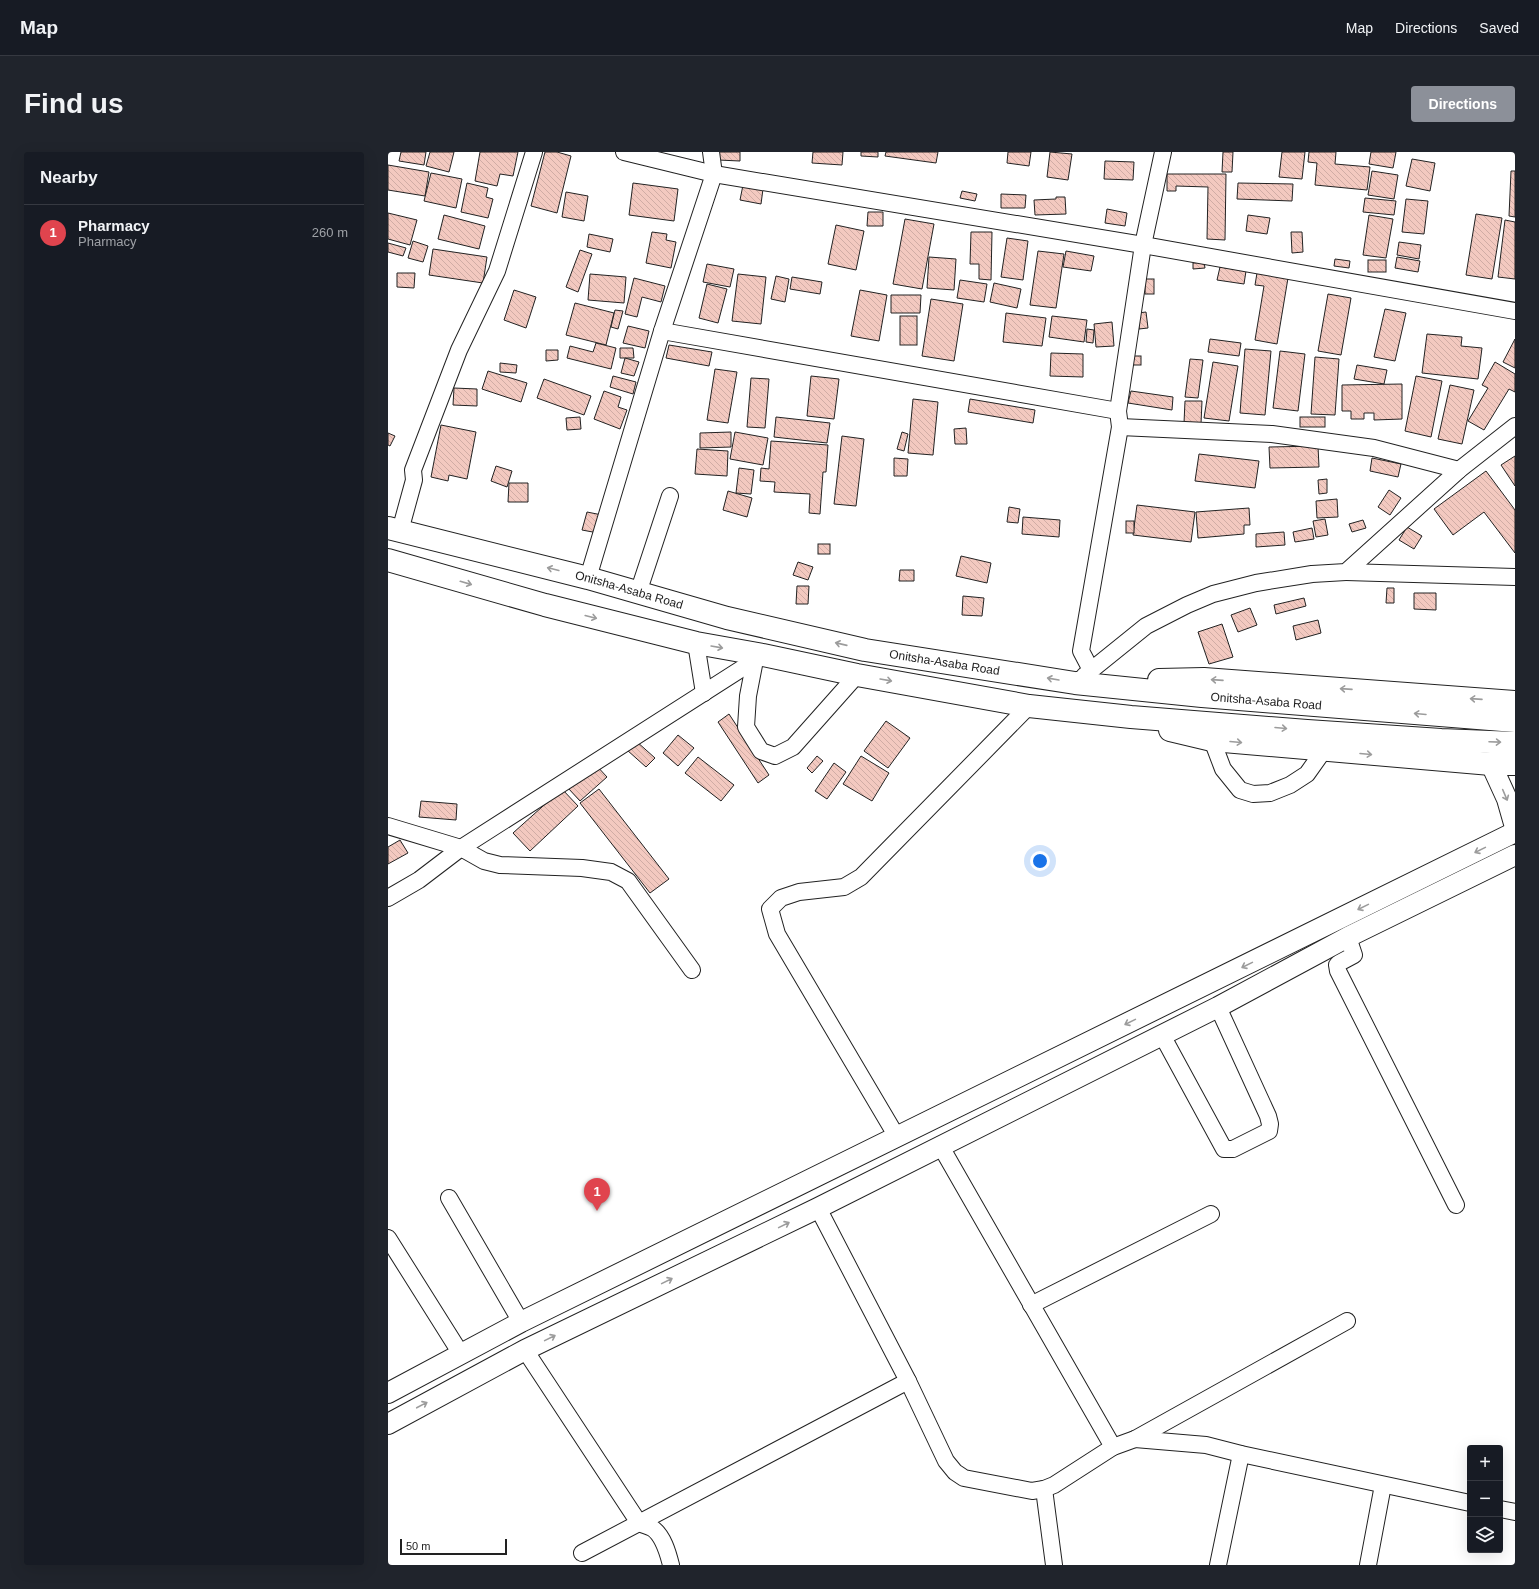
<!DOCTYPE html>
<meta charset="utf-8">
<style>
:root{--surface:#171b24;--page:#20242c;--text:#f1f3f6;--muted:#9ea1a6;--line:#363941;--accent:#8c9099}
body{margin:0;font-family:Helvetica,sans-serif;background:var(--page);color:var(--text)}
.controls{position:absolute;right:12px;bottom:12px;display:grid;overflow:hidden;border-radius:4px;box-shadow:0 4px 16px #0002}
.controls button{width:36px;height:36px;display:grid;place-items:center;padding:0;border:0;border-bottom:1px solid var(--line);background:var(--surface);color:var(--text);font:20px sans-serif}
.scale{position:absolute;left:12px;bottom:10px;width:107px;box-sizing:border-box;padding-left:4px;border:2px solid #222;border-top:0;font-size:11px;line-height:14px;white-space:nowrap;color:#222;-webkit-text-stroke:3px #fff;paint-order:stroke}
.you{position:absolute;left:652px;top:709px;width:14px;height:14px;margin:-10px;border:3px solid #fff;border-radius:50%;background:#1a73e8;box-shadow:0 0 0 6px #1a73e833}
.badge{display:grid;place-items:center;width:26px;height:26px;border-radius:50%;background:var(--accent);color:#fff;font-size:13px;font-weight:700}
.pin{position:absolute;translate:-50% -33px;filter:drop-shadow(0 1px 2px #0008)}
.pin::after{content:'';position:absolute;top:21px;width:14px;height:12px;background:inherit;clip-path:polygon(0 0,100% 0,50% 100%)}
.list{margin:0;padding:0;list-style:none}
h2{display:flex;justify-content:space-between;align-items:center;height:52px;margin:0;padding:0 16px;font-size:17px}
h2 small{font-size:13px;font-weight:400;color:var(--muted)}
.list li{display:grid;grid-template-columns:26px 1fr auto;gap:12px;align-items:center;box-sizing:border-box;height:56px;padding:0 16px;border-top:1px solid var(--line)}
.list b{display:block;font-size:15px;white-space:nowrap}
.list p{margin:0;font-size:13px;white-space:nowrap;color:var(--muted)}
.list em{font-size:13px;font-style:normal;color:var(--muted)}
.icon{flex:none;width:22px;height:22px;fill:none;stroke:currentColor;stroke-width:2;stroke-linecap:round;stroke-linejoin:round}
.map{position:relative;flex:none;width:1127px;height:1413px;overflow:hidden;border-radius:4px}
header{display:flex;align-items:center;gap:24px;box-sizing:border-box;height:56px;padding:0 20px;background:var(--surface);border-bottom:1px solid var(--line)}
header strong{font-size:19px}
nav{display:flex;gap:22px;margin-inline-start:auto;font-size:14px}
.intro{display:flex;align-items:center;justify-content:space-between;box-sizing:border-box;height:96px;padding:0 24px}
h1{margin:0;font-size:28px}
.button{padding:10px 18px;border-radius:4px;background:var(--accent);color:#fff;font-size:14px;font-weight:700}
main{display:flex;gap:24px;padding:0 24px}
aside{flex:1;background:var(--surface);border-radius:4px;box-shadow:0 4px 16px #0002}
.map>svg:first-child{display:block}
</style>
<header>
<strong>Map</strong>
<nav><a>Map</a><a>Directions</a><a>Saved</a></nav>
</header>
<div class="intro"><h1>Find us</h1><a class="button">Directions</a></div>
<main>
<aside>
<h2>Nearby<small></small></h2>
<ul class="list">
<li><span class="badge" style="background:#e0444e">1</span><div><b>Pharmacy</b><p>Pharmacy</p></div><em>260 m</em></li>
</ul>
</aside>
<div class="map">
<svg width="1127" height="1413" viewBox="0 0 1127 1413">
<defs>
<pattern id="building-back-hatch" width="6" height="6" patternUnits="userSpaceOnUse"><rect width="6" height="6" fill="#f3c9c0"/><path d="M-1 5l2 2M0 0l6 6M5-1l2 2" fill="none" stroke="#d0aca5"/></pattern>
</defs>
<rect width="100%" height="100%" fill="#fff"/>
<g fill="url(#building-back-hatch)" stroke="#222">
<polygon points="13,0 38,0 36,13 11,9"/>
<polygon points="42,0 66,0 61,20 38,14"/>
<polygon points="92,0 130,0 125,24 112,22 109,34 87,29"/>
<polygon points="157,0 169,0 183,4 169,61 143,54"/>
<polygon points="330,0 352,0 352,9 330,8"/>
<polygon points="425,0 455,0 454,13 424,11"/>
<polygon points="473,0 490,0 490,5 473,4"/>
<polygon points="498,0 550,0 548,11 497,4"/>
<polygon points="620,0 643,0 641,14 619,11"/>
<polygon points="662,0 684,2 680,28 659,25"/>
<polygon points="835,0 845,0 844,20 834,20"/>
<polygon points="894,0 917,0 914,27 891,25"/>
<polygon points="921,0 948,0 947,12 982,15 979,38 927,33 929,11 920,10"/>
<polygon points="983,0 1008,0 1005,16 981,12"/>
<polygon points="1024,7 1047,11 1042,39 1018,34"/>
<polygon points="717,9 746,10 745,28 716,27"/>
<polygon points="0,13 41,20 37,44 0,38"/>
<polygon points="984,19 1010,23 1006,47 980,43"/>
<polygon points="1123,19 1127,19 1127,65 1121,64"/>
<polygon points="43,21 74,27 68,56 36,49"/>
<polygon points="779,22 838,22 837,88 819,87 820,35 788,34 788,39 779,39"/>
<polygon points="79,31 100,36 98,45 105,47 100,66 73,60"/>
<polygon points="245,31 290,37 286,69 241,63"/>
<polygon points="850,31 905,32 904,49 849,47"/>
<polygon points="355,33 375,37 373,52 352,48"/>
<polygon points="574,39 589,42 587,49 572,46"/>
<polygon points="178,40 200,44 196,69 174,65"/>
<polygon points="613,42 638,43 637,56 613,56"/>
<polygon points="668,45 677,45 678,62 647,63 646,48 668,47"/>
<polygon points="977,46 1008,49 1006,63 975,60"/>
<polygon points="1018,47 1040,49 1036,82 1014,80"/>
<polygon points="719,57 739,61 737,74 717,71"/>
<polygon points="480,60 495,60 495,74 479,74"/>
<polygon points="0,61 29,68 22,93 0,87"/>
<polygon points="1088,62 1114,66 1104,127 1078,123"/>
<polygon points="56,63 97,74 91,97 50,87"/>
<polygon points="860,63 882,66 879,82 858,79"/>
<polygon points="981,63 1005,67 998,106 975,103"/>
<polygon points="517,67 546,72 534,137 505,132"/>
<polygon points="1117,68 1127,70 1127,127 1110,125"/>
<polygon points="448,73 476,79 468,118 440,112"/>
<polygon points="264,80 279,82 278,88 288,90 283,116 258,111"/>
<polygon points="583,80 604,80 603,128 591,127 591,112 582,112"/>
<polygon points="903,80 914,80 915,100 904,101"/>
<polygon points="201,82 225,87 222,100 199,95"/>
<polygon points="619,86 640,89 635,128 613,125"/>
<polygon points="25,89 40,94 35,110 20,106"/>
<polygon points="1011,90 1033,93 1031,107 1009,103"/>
<polygon points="0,91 18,96 15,104 0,100"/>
<polygon points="45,97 99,105 95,131 41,123"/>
<polygon points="192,98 204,102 190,140 178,135"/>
<polygon points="650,99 676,102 668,156 642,153"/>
<polygon points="678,99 706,104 703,119 675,115"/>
<polygon points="541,105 568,107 566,138 539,136"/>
<polygon points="1009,105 1032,109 1030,120 1007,116"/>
<polygon points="947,107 962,109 961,116 946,114"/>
<rect x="980" y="108" width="18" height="12"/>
<polygon points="816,110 817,116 805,117 805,111"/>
<polygon points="319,112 346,117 342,135 315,130"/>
<polygon points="832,115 858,119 856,132 829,128"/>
<polygon points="9,121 27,121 26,136 9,135"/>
<polygon points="869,121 900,126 889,192 867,188 876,134 867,133"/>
<polygon points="202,122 238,125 236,151 200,148"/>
<polygon points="350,122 378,125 373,172 344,169"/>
<polygon points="388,124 401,127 397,150 383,147"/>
<polygon points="404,125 434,130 432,142 402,137"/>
<polygon points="246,126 277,134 273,150 254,145 249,165 237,162"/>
<rect x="757" y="127" width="9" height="15"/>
<polygon points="572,128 599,132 596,150 569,146"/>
<polygon points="606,131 633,137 629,156 602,150"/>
<polygon points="319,132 339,137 330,171 311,166"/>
<polygon points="126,138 148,145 138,176 116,168"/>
<polygon points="472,138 499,143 491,189 463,184"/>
<polygon points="940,142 963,146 953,203 930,199"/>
<polygon points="503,143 533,143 532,161 503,161"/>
<polygon points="543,147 575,152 566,209 534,204"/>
<polygon points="187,151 226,161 218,193 178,183"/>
<polygon points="997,157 1018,161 1007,209 986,205"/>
<polygon points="227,158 235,159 230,177 223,175"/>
<polygon points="758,160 760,176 751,177 750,161"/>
<polygon points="618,161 658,166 654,194 615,190"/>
<rect x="512" y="164" width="17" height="29"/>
<polygon points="664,164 699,168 696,190 661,185"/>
<polygon points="724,170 726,194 708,195 706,172"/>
<polygon points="240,174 261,179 257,196 235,191"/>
<polygon points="699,177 706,178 705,191 698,190"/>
<polygon points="1039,182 1074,185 1073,194 1094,196 1090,227 1034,221"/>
<polygon points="822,187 853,191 851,204 820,200"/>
<polygon points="1127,187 1127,216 1115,210"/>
<polygon points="208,191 228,196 223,217 179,206 182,194 205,200"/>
<polygon points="281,193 324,200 321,214 278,206"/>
<polygon points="232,196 245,196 246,206 232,206"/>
<polygon points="857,197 883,199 877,263 852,261"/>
<polygon points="158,198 170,198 170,208 158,209"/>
<polygon points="892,199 917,202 910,259 885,256"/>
<polygon points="663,201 695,202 695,225 662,224"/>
<rect x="743" y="204" width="10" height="9"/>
<polygon points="927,205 951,207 947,263 923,262"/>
<polygon points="237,206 251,210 246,224 233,221"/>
<polygon points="802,207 815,208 810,246 797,245"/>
<polygon points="825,210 850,214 841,269 816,266"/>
<polygon points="1107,210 1127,222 1127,240 1121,237 1096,278 1080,269 1100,236 1094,233"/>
<polygon points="112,211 129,213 128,221 112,220"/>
<polygon points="969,213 999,218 996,232 966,227"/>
<polygon points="327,217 349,220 340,271 319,268"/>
<polygon points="100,219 139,231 133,250 94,237"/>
<polygon points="225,224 248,230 245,242 222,235"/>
<polygon points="423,224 451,227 446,267 419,264"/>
<polygon points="1028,224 1054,229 1043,285 1017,279"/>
<polygon points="363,226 381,227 377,276 359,275"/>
<polygon points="156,227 203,244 196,263 149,246"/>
<polygon points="1014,232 1014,267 986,268 986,261 976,261 976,267 963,267 963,259 954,259 954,233"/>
<polygon points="1062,233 1086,238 1074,292 1050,287"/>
<polygon points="66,236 89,237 89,254 65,253"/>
<polygon points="216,239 233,245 230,255 239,258 232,277 206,267"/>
<polygon points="743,239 785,245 784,258 740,251"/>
<polygon points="525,247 550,250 545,303 520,301"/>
<polygon points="582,247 647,258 645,271 580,260"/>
<polygon points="797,249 814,249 813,272 796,271"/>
<polygon points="192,265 193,277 179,278 178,266"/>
<polygon points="388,265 442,271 439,291 386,285"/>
<rect x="912" y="265" width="25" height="10"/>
<polygon points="53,273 88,280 79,327 61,323 60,329 43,325"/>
<polygon points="578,276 579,292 567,292 566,277"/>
<polygon points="343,280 343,295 312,296 312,281"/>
<polygon points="347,280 380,286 375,313 342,307"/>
<polygon points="514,280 520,282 516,299 509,297"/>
<polygon points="0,281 7,284 2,294 0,293"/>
<polygon points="454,284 476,287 468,354 446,352"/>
<polygon points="383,289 440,293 438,320 435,320 432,362 421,361 422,342 386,340 387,330 372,329 373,316 381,317"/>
<polygon points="930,294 931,315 882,316 881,295"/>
<polygon points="309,297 340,299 339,324 307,322"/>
<polygon points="811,302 871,309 867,336 807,329"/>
<polygon points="1127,304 1127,334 1113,313"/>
<polygon points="506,306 520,307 519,324 506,324"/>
<polygon points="984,306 1013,312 1010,325 982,319"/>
<polygon points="108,314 124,319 119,335 103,329"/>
<polygon points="351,316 366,318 363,342 348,341"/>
<polygon points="1098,319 1127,358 1127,401 1096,360 1065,383 1046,357"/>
<polygon points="939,327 939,341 931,342 930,328"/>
<polygon points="121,331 140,331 140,350 120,350"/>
<polygon points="1001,338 1013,346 1002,363 990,355"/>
<polygon points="340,339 364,346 359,365 335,358"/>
<polygon points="949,347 950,365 929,366 928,349"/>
<polygon points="749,353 807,360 803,390 745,383"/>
<polygon points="621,355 632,357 630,371 619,370"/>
<polygon points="861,356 862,373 856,373 856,382 810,386 808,360"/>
<polygon points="199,360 214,363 210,381 194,378"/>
<polygon points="635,365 672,368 671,385 634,382"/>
<polygon points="937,367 940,383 928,385 925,369"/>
<polygon points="975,368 978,376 964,380 961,372"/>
<rect x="738" y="369" width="8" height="12"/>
<polygon points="1019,375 1034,384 1026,397 1011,388"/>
<polygon points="924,376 926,387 907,390 905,380"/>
<polygon points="896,380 897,393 868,395 868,382"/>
<rect x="430" y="392" width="12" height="10"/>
<polygon points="573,404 603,411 599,431 568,424"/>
<polygon points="410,410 425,415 420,428 405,423"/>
<polygon points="512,418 526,418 526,429 511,429"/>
<polygon points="409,434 421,434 420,452 408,452"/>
<polygon points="999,436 1006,436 1006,451 998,451"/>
<polygon points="1026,441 1048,441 1048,458 1026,457"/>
<polygon points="575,444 596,446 594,464 574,463"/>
<polygon points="916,446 918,454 888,462 886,453"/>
<polygon points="862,456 869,473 850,480 843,463"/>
<polygon points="930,468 933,481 908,488 905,474"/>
<polygon points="834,472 845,505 821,512 810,480"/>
<polygon points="341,562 381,623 370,631 330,570"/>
<polygon points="498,569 522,586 500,616 476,599"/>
<polygon points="290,583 306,596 290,614 275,601"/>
<polygon points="248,589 267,606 258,615 239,598"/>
<polygon points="429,604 435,609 424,621 419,616"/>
<polygon points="473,604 501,621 484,649 455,632"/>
<polygon points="310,605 346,633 333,649 297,621"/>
<polygon points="446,611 458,620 439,647 427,639"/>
<polygon points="207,612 219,625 192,649 180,636"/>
<polygon points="174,637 190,654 142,699 125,681"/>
<polygon points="211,637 281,727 262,741 192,651"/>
<polygon points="33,649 69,652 68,668 31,665"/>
<polygon points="12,688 20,701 0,712 0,695"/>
</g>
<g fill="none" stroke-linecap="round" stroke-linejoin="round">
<g stroke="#222" stroke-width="18">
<g id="minor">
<polyline points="236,0 326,22 755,93 1127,159"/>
<polyline points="274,179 730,259"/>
<polyline points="732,275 884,282 986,296 1071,318"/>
<polyline points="12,379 26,328 25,318 71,198 109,119 146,0"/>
<polyline points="958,420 1127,425"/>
<polyline points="200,426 274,179 326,22 323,0"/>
<polyline points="250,441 282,344"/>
<polyline points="308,491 316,541"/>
<polyline points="367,508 360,544 358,575 373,599 387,604 405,595 469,523"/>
<polyline points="703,518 693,499 732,275 730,259 755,93 775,0"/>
<polyline points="696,524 758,474 799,453 825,442 868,431 924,422 958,420 1071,318 1127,274"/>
<polyline points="824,588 835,617 852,638 865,642 882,641 902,633 919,622 936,598"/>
<polyline points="0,674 73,696 96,709 112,713 194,716 223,720 240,729 304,818"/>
<polyline points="0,746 31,728 73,696 375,503"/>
<polyline points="960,785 966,803 951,811 949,813 950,819 1068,1053"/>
<polyline points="774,883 836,997 845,997 881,979 882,972 880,964 830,855"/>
<polyline points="509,985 389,782 382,757 393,746 411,740 456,735 473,725 641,554"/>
<polyline points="552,993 725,1295"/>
<polyline points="61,1046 133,1170"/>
<polyline points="430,1056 520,1229 558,1309 567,1320 576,1326 644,1339 656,1337 666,1333 725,1295 747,1287 959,1169"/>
<polyline points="0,1086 73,1202"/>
<polyline points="643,1153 823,1062"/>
<path d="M 137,1198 L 251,1371 C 255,1373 260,1374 264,1376 C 275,1383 280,1401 283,1413"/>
<polyline points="747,1287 818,1293 853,1302 1082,1351"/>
<polyline points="656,1337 666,1413"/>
<polyline points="1112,1357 1127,1360"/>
<polyline points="194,1401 520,1229"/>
<polyline points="830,1413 853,1302"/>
<polyline points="980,1413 995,1333"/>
</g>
</g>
<g stroke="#222" stroke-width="22">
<g id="major">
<polyline points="1103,612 1119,647 1127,675"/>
<polyline points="0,1241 133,1170 1127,680"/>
<polyline points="0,1272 137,1198 430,1056 830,855 960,785 1127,703"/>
</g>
</g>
<g stroke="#222" stroke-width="24">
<g id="highway">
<path id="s1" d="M 0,376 L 200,426 L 339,466 L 477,498 L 687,531 L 814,544 L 1127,569"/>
<polyline points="0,408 157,453 308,491 375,503 469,523 641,554 743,565 919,579 1053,588 1127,591"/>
<polyline points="771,528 816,527 1127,550"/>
<polyline points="782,578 824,588 1103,612 1127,612"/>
</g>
</g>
<use href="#minor" stroke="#fff" stroke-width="16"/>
<use href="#major" stroke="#fff" stroke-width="20"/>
<use href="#highway" stroke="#fff" stroke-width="22"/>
</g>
<defs><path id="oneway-shaft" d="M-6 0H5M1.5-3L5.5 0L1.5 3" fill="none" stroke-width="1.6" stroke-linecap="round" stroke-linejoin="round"/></defs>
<g stroke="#9c9c9c">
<use href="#oneway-shaft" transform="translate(165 417) rotate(-166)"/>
<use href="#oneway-shaft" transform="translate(78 431) rotate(16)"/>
<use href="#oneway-shaft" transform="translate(203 465) rotate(14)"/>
<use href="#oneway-shaft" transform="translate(453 492) rotate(-167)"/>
<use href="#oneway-shaft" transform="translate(329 495) rotate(10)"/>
<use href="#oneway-shaft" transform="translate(665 527) rotate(-170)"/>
<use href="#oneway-shaft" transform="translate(498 528) rotate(10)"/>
<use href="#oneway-shaft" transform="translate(829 528) rotate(-176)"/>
<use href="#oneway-shaft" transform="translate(958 537) rotate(-176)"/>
<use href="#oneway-shaft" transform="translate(1088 547) rotate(-176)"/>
<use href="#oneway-shaft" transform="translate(1032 562) rotate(-175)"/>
<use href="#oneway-shaft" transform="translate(893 576) rotate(5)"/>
<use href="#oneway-shaft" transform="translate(848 590) rotate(5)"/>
<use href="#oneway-shaft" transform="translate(1107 590) rotate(2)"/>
<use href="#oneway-shaft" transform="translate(978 602) rotate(5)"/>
<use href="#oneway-shaft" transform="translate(1117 643) rotate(67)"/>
<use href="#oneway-shaft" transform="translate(1092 698) rotate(154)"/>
<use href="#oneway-shaft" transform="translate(975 755) rotate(154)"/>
<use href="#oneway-shaft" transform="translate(859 813) rotate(154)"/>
<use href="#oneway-shaft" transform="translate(742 870) rotate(154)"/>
<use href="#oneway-shaft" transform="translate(396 1073) rotate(-26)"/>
<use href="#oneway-shaft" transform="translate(279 1129) rotate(-26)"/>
<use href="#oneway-shaft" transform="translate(162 1186) rotate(-26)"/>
<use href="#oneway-shaft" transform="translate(34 1253) rotate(-28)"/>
</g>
<g text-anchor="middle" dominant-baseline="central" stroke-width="3" stroke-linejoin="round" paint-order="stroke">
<g font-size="12" fill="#222" stroke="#fff">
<text stroke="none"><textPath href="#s1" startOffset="249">Onitsha-Asaba Road</textPath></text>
<text stroke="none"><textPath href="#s1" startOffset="573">Onitsha-Asaba Road</textPath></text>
<text stroke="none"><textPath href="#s1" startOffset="897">Onitsha-Asaba Road</textPath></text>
</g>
</g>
</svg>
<div class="controls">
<button>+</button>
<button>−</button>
<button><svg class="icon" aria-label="layers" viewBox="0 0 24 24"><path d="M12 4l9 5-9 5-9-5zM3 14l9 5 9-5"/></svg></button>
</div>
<div class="scale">50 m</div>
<div class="you"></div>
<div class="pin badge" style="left:209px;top:1059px;background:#e0444e">1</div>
</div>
</main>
